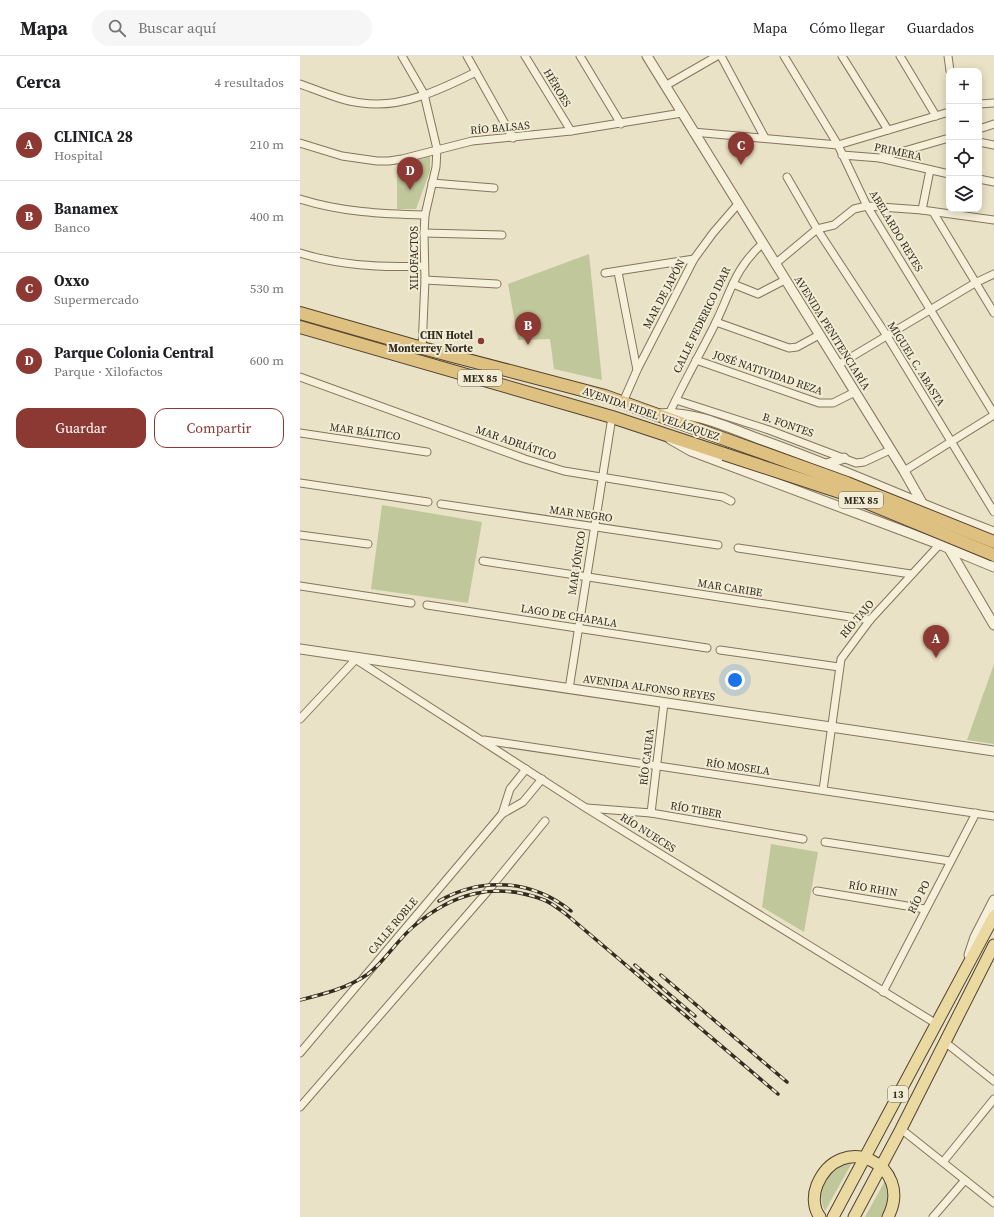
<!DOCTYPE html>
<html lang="es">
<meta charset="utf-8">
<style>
:root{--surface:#fff;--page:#f6f6f6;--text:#202124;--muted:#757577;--line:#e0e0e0;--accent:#8d3933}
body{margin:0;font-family:"Source Serif 4",serif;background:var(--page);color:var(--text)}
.controls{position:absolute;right:12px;top:12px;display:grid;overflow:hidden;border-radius:8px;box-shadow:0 2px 10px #0003}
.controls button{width:36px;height:36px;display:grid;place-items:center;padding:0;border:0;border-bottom:1px solid var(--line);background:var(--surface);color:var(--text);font:20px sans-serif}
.you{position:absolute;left:435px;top:624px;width:14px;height:14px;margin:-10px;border:3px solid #fff;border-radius:50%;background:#1a73e8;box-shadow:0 0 0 6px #1a73e833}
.badge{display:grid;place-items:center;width:26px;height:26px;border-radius:50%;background:var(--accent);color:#fff;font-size:13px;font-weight:700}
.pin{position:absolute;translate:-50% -33px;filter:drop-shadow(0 1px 2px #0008)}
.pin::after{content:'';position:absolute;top:21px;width:14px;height:12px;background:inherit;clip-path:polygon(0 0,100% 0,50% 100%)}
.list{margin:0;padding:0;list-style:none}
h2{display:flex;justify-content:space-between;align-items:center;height:52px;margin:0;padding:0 16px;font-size:17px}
h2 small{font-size:13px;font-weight:400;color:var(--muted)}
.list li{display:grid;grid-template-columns:26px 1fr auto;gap:12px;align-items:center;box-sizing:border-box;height:72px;padding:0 16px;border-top:1px solid var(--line)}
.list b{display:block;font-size:15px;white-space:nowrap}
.list p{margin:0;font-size:13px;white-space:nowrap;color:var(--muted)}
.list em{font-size:13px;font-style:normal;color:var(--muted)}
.actions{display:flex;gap:8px;padding:12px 16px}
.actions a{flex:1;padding:9px 0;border:1px solid var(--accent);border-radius:12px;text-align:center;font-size:14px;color:var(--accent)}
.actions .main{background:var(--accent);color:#fff}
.icon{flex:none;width:22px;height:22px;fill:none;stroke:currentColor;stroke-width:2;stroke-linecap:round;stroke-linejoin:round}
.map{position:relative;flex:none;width:694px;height:1161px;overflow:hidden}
header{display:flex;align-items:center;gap:24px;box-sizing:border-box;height:56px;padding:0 20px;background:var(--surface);border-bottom:1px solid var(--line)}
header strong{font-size:19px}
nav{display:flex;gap:22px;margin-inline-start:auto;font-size:14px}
.search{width:280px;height:36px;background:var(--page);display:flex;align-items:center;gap:10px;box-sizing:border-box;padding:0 14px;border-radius:22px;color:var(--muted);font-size:15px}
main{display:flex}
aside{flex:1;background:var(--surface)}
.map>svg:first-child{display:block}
</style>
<header>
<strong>Mapa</strong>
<div class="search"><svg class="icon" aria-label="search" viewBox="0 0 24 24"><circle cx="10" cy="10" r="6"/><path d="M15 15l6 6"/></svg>Buscar aquí</div>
<nav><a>Mapa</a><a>Cómo llegar</a><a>Guardados</a></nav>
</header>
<main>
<aside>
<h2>Cerca<small>4 resultados</small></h2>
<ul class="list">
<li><span class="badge">A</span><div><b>CLINICA 28</b><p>Hospital</p></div><em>210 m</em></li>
<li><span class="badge">B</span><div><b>Banamex</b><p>Banco</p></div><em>400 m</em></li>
<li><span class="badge">C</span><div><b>Oxxo</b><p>Supermercado</p></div><em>530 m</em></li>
<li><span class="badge">D</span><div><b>Parque Colonia Central</b><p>Parque · Xilofactos</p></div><em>600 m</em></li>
</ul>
<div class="actions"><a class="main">Guardar</a><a>Compartir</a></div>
</aside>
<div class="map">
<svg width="694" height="1161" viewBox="0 0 694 1161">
<rect width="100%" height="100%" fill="#eae2c6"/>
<g fill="#bfc79b">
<polygon points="130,100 130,115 116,153 97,153 97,107"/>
<polygon points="289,198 302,324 254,313 250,283 218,284 208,228"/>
<polygon points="82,449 182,466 168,547 71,533"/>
<polygon points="694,608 694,688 667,684"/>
<polygon points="471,788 518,796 504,876 462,851"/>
<path d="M 553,1105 L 525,1155 C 513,1131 530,1111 553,1105 Z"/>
<path d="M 586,1123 C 590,1135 590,1150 582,1161 L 565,1161 Z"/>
</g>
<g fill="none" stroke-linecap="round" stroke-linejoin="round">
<g stroke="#84755d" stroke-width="9">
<g id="minor">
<polyline points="102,0 124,38 137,93 136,111 125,159 124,177 125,224 122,292"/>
<polyline points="167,0 213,82"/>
<polyline points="225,0 271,75"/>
<polyline points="280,0 321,68"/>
<polyline points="421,0 465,82"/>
<polyline points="484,0 538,89 567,150 694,358"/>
<polyline points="542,0 588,74"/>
<polyline points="600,0 636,60"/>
<polyline points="648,0 650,15"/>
<path d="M 0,28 C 20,35 41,45 62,47 C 101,53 142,33 176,16"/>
<polyline points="365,30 417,0"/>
<polyline points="679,48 694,47"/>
<polyline points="679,73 694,68"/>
<polyline points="393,76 538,89 649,56"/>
<polyline points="679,86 694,89"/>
<polyline points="0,87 42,100 77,105 89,105 102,103 172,85 271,75 382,57"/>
<polyline points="542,99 580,102 649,118"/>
<polyline points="580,102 649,82"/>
<polyline points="487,121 517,173 587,280 694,456"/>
<polyline points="679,123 694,126"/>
<polyline points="132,127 194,132"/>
<path d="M 0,143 C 41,156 82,158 125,159"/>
<polyline points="622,154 630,114"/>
<polyline points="633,156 694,257"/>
<polyline points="124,177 202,179"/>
<path d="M 0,197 C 41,210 82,212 124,210"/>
<polyline points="475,208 517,173 534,169 554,153 567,150 622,154 694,164"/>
<polyline points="318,216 337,314"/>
<polyline points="305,217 394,203"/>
<polyline points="125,224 197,228"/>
<polyline points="433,228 458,238 485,224"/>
<polyline points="416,266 489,292 497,291 519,279"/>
<polyline points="396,304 519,347 533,347 555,336"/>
<polyline points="538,309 675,227 694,218"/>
<polyline points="0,321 225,403 264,415 423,441 431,445"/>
<polyline points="376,344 469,374 556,407 564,406 590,394"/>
<polyline points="323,346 337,314 394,203 413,177 438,148"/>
<path d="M 370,356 C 384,326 400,298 415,268 C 431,236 434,213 463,187"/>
<polyline points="0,377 127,396"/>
<polyline points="604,415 694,359"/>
<polyline points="0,427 128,446"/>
<polyline points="141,448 418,489"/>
<polyline points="0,479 68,488"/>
<polyline points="438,492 611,518"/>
<polyline points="183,505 570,564"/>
<polyline points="0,530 111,547"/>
<polyline points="127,549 407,592"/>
<polyline points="420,594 539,611"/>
<polyline points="52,601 286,752 635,967"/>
<polyline points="269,633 312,361"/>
<polyline points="0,663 56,603"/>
<polyline points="184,684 694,760"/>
<polyline points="523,734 541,603 570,564 640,488"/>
<polyline points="287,752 351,757 503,783"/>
<polyline points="351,757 364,647"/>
<polyline points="202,758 210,733 226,713"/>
<polyline points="525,786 650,805"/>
<polyline points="517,835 625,853"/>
<polyline points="583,936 676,757"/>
<polyline points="645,986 694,1025"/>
<polyline points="0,997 202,758 223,746 242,723"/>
<polyline points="0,1051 187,836 245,765"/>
<polyline points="601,1073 694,1147"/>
<polyline points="643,1106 694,1043"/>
<polyline points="633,1161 665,1124"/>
</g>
</g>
<g stroke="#84755d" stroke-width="11">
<g id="tertiary">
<polyline points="347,0 604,415 630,461"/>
<path d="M 357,358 C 394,354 429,372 462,384 C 541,412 616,447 694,476"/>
<polyline points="370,383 391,395 636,487 694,511"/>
<polyline points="527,408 544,402"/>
<polyline points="638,474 694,569"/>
<polyline points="0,593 694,695"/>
<polyline points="669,899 675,881 694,844"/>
</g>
</g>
<g stroke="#524331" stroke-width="13">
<g id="primary">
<path d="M 520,1161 C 513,1152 513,1139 517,1129 C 540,1073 615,1109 588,1161"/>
<polyline points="533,1161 694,860"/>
<polyline points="554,1161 601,1073 694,889"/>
</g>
</g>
<g stroke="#524331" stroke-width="14">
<g id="trunk">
<polyline points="0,257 122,292 305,340 430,385"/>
<polyline points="0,271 312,361 424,398"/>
</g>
</g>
<use href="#minor" stroke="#f6efd9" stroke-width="7"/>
<use href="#tertiary" stroke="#f6efd9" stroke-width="9"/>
<use href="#primary" stroke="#ead9a1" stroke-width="11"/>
<use href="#trunk" stroke="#dec080" stroke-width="12"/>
<g stroke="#352c20" stroke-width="3.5">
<g id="rail">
<path d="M 139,845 C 183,820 232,824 271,855"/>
<polyline points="335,909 395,960"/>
<polyline points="361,919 487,1026"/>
<path d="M 0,944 C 24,938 48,932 68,918 C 86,904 97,884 114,870 C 153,837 195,825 244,844 C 252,847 260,854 267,859 L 478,1038"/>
</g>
</g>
<use href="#rail" stroke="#f2ecd5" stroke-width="2" stroke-dasharray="6" stroke-linecap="butt"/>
<g stroke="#524331" stroke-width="14" stroke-linecap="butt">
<g id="trunk-bridge">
<polyline points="430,385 547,427 694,486"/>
<polyline points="424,398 546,438 694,499"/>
</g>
</g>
<use href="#trunk-bridge" stroke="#dec080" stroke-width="12"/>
</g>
<circle fill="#8d3933" stroke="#f2ecd5" stroke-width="1.5" cx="181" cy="285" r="4"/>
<g text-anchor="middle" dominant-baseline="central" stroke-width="4" stroke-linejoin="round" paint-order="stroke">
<g fill="#f2ecd5" stroke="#6e6656" stroke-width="1">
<rect x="158" y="314" width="44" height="16" rx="3"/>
<rect x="539" y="436" width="44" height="16" rx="3"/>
<rect x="588" y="1030" width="20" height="16" rx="3"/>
</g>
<g font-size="10" font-weight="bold" fill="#352c20">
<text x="180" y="322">MEX 85</text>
<text x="561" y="444">MEX 85</text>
<text x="598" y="1038">13</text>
</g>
<g font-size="11" fill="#352c20" stroke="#f2ecd5">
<text transform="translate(257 32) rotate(59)">HÉROES</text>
<text transform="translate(200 72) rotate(-5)">RÍO BALSAS</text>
<text transform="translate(598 96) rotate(12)">PRIMERA</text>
<text transform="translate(596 175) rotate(59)">ABELARDO REYES</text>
<text transform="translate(114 202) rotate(-90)">XILOFACTOS</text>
<text transform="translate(364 238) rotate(-62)">MAR DE JAPÓN</text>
<text transform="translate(402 264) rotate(-64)">CALLE FEDERICO IDAR</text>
<text transform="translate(532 277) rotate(58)">AVENIDA PENITENCIARÍA</text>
<text transform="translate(616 308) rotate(58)">MIGUEL C. ABASTA</text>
<text transform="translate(468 317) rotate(19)">JOSÉ NATIVIDAD REZA</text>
<text transform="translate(351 358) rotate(19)">AVENIDA FIDEL VELÁZQUEZ</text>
<text transform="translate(488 369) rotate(19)">B. FONTES</text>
<text transform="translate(65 376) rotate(8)">MAR BÁLTICO</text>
<text transform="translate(216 387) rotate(19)">MAR ADRIÁTICO</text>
<text transform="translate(281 458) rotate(8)">MAR NEGRO</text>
<text transform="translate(277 507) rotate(-81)">MAR JÓNICO</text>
<text transform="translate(430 532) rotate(9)">MAR CARIBE</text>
<text transform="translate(269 560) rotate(9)">LAGO DE CHAPALA</text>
<text transform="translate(557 563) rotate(-50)">RÍO TAJO</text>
<text transform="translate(349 632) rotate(8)">AVENIDA ALFONSO REYES</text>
<text transform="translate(347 701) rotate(-83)">RÍO CAURA</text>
<text transform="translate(438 711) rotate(8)">RÍO MOSELA</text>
<text transform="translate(396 754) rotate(10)">RÍO TIBER</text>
<text transform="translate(348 777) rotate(32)">RÍO NUECES</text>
<text transform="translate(573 833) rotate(10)">RÍO RHIN</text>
<text transform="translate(619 841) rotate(-63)">RÍO PO</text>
<text transform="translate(93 870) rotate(-50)">CALLE ROBLE</text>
</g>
<g font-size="11" font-weight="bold" fill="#352c20" stroke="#f2ecd5" text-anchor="end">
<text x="173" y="279">CHN Hotel<tspan x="173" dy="13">Monterrey Norte</tspan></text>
</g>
</g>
</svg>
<div class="controls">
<button>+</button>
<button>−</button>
<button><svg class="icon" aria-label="locate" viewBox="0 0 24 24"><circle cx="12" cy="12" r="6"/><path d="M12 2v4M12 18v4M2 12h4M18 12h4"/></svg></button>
<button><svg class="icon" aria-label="layers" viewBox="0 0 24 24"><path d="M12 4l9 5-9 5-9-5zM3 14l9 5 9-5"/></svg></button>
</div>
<div class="you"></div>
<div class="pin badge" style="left:636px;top:602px">A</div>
<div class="pin badge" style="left:228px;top:289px">B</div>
<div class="pin badge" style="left:441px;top:109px">C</div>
<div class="pin badge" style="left:110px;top:134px">D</div>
</div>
</main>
